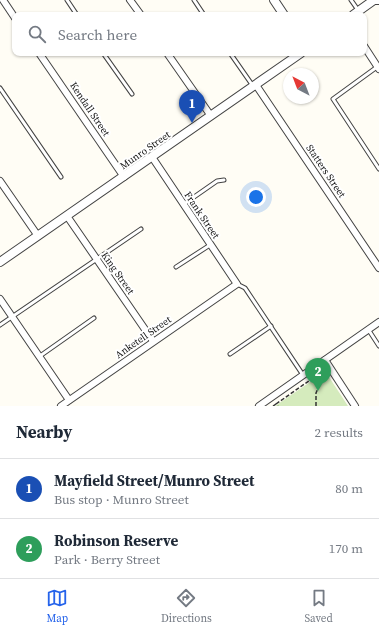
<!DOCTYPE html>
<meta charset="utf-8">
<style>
:root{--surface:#fff;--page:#f2f2f3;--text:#1f2937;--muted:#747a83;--line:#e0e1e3;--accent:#2563eb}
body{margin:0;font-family:"Source Serif 4",serif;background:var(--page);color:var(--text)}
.compass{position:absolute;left:283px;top:68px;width:36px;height:36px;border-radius:50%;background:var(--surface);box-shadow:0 1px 3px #0004;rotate:318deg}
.you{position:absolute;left:256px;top:197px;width:14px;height:14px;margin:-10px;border:3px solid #fff;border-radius:50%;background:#1a73e8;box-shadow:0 0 0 6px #1a73e833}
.badge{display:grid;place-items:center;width:26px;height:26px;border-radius:50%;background:var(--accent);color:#fff;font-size:13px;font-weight:700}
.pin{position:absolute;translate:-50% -33px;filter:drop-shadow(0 1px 2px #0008)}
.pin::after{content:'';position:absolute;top:21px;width:14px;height:12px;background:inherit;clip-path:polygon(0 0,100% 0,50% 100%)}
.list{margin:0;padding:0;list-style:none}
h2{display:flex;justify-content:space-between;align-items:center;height:52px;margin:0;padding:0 16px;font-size:17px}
h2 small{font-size:13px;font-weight:400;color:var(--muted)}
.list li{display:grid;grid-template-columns:26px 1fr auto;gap:12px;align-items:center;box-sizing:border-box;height:60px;padding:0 16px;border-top:1px solid var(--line)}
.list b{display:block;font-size:15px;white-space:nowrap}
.list p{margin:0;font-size:13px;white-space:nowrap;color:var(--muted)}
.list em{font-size:13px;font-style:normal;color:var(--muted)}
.icon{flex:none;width:22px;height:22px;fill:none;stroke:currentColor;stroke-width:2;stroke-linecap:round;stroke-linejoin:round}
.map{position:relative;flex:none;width:379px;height:406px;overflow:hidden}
.search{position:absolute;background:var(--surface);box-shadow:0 1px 3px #0004;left:12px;right:12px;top:12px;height:44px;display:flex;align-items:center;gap:10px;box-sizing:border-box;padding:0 14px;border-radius:8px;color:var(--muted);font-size:15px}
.sheet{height:172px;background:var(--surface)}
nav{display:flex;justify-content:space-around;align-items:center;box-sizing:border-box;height:56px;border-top:1px solid var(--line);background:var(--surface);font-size:11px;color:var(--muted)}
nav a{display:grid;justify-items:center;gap:2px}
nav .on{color:var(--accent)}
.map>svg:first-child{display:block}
</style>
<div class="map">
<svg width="379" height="406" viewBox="0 0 379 406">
<rect width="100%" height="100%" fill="#fffdf5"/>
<polygon fill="#d5ebbd" points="319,376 329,377 348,406 275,406"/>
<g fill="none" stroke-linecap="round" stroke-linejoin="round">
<g stroke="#444" stroke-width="5">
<g id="service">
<polyline points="67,0 77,15"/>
<polyline points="194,0 204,15"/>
<polyline points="351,0 358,10"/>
<polyline points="103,53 132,94"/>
<polyline points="230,53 253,86"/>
<polyline points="377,67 333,99 379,169"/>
<polyline points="0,88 61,177"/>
<polyline points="184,204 217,181 224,180"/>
<polyline points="176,267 210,245"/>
<polyline points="237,284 245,288 303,375"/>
<polyline points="0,325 141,229"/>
<polyline points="368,329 379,346"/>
<polyline points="230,354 271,326"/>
<polyline points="40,356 94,318"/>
</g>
</g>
<g stroke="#444" stroke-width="8">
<g id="minor">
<polyline points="3,0 15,18"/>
<polyline points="130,0 141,15"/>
<polyline points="364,46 379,69"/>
<polyline points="39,53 124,177"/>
<polyline points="167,53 211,116"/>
<polyline points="256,85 379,268"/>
<polyline points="0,181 38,236"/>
<polyline points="67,216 153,341"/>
<polyline points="0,299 69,400"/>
<polyline points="325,360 355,406"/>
<polyline points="61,406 237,284 152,157"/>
<polyline points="259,406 379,322"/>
</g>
</g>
<g stroke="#444" stroke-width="10">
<g id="tertiary">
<polyline points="274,0 284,15"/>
<polyline points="353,15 374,0 379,0"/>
<polyline points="0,262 301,53"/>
</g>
</g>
<g stroke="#333" stroke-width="1.5" stroke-dasharray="4 2" stroke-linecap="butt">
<polyline points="276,404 323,371"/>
<polyline points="273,406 276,404 278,406"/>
<polyline points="316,406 316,393 325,372"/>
</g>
<use href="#service" stroke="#fff" stroke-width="3"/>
<use href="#minor" stroke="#fff" stroke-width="6"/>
<use href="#tertiary" stroke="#fff" stroke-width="8"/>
</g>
<g text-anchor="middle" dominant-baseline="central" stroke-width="4" stroke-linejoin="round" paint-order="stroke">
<g font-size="10" fill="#111" stroke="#fff">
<text transform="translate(90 109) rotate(56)">Kendall Street</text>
<text transform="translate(145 150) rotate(-35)">Munro Street</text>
<text transform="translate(326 171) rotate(56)">Statters Street</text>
<text transform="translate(202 215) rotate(56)">Frank Street</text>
<text transform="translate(118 273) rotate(55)">King Street</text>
<text transform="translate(143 337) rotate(-35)">Anketell Street</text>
</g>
</g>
</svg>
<svg class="compass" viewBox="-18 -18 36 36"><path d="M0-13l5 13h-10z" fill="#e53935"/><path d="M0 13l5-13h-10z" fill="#747a83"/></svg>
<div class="you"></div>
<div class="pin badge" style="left:192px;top:123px;background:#1a4fb4">1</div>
<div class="pin badge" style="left:318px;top:391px;background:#2e9e5b">2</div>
<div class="search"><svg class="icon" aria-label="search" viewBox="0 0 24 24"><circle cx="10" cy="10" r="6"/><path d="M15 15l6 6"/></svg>Search here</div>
</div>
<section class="sheet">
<h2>Nearby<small>2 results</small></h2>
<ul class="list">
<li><span class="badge" style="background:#1a4fb4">1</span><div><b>Mayfield Street/Munro Street</b><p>Bus stop · Munro Street</p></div><em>80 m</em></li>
<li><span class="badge" style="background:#2e9e5b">2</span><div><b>Robinson Reserve</b><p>Park · Berry Street</p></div><em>170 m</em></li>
</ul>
</section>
<nav>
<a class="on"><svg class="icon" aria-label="map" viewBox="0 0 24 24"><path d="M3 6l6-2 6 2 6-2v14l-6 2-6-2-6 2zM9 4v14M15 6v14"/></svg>Map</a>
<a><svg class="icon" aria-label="directions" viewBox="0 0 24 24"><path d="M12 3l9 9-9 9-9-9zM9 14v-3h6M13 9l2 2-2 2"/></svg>Directions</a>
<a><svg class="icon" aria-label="saved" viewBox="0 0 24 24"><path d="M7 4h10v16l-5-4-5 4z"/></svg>Saved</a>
</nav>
